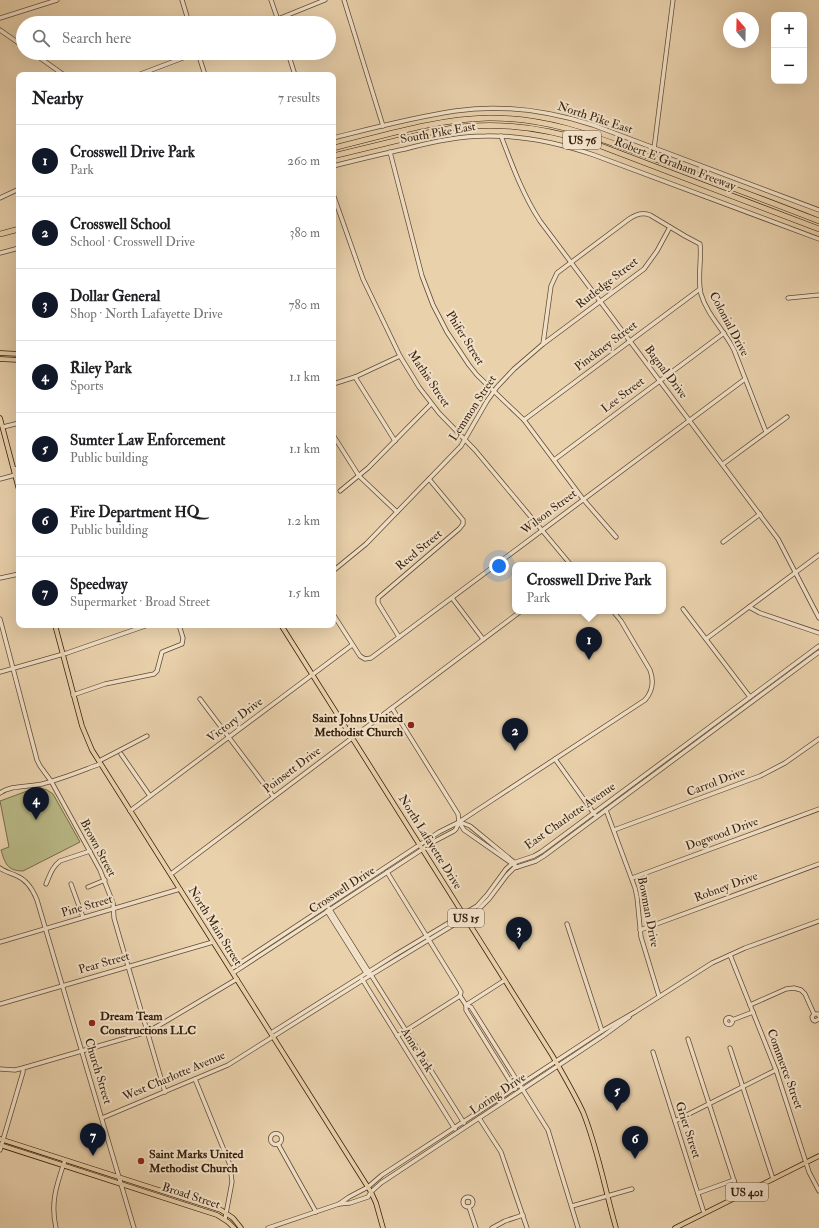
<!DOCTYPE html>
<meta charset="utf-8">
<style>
:root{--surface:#fff;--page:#f6f6f6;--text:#202124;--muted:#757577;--line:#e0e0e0;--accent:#111827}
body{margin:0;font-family:"IM FELL Double Pica",serif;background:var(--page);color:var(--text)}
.controls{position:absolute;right:12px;top:12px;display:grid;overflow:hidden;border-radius:8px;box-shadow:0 4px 16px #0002}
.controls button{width:36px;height:36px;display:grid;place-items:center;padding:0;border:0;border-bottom:1px solid var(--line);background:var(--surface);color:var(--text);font:20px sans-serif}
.compass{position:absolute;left:723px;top:12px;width:36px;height:36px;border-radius:50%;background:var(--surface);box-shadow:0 4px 16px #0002;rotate:340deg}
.you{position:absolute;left:499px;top:566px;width:14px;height:14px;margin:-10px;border:3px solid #fff;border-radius:50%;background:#1a73e8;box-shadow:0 0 0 6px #1a73e833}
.badge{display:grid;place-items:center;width:26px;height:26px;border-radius:50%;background:var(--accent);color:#fff;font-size:13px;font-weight:700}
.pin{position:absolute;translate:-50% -33px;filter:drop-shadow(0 1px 2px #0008)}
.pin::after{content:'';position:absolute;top:21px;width:14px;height:12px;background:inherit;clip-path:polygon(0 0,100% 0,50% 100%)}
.popup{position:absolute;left:512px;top:562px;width:154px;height:52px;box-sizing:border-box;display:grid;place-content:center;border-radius:8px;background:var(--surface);filter:drop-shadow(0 1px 3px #0005);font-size:13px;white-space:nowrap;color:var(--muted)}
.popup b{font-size:15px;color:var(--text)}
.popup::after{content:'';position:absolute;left:50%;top:100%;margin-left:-8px;border:8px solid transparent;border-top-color:var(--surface)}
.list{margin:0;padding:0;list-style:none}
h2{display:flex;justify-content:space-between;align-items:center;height:52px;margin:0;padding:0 16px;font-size:17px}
h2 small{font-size:13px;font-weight:400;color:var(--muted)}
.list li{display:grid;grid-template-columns:26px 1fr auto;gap:12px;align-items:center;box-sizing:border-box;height:72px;padding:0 16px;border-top:1px solid var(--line)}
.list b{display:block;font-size:15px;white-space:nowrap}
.list p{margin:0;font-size:13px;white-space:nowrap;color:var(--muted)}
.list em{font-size:13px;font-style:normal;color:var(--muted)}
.icon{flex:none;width:22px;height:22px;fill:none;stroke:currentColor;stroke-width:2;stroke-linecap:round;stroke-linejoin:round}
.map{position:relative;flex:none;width:819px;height:1228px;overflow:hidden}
.search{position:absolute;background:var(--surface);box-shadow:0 4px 16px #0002;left:16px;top:16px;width:320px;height:44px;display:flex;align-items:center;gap:10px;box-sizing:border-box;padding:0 14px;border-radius:22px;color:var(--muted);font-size:15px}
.panel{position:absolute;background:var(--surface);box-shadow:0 4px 16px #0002;left:16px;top:72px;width:320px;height:556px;border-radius:8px}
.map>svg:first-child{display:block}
</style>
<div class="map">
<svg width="819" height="1228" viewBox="0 0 819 1228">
<rect width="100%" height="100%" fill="#e9d1ac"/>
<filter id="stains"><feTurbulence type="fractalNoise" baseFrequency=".005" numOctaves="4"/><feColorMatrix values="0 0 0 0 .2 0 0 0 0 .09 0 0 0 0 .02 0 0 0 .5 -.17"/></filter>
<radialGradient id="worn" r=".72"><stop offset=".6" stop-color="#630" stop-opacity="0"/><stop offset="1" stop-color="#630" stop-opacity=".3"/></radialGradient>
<path fill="#b9ba87" stroke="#776c48" d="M 38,787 L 47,790 L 53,794 L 80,842 L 23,871 C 7,871 5,863 1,850 L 9,847 L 0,801 Z"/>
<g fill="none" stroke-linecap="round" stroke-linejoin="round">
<g stroke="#624b32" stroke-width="5">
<g id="minor">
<polyline points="182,0 189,23"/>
<polyline points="271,0 279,23"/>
<polyline points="344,0 383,126"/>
<polyline points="0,18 57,0"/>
<polyline points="268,23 325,0"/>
<polyline points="0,30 23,46"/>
<polyline points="33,53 64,75"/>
<polyline points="198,53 205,75"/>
<polyline points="288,53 295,75"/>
<polyline points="138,75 196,53"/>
<path d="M 501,136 C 512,165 523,195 540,221 L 778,539 L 819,618"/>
<path d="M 333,138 C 373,128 414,117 455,111 C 501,104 549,111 593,125 L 819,210"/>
<polyline points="654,149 673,0"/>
<polyline points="390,152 422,276 433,305 447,332 469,365 477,375 524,420 583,499 616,537"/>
<path d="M 333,166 C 357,160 381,154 405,149 C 431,142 458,136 486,136 C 523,135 559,143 594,155 L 819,239"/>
<polyline points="333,194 363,279 400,356 419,387 439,413 475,450 571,565"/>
<polyline points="0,198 19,189"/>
<polyline points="0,253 19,248"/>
<polyline points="788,298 819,295"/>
<polyline points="543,344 644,269 657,251 670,227"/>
<polyline points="355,377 395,441"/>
<polyline points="333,384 355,377 400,356"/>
<polyline points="524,420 700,289"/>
<polyline points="3,427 19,423"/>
<polyline points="333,435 359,476 397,512"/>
<polyline points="554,460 724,333"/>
<polyline points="723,464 787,417"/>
<polyline points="14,469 19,468"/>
<polyline points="0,479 15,475"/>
<polyline points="340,491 368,468 431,404"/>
<polyline points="723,542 760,514"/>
<path d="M 333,571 L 366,544 L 461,446 L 487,401 L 497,387 L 514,369 L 543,344 L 551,286 L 557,273 L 629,219 C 636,214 642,212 650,215 L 685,236 L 700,244 C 702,260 697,278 701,294 C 707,315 725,331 734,350 L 766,432"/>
<polyline points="0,578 19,574"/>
<polyline points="452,598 483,639"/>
<polyline points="749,607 760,613 819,633"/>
<polyline points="683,609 750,697"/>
<polyline points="333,614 360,656 365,659 371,658 745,379"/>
<polyline points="0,619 37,760 40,766 51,781 100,870 113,903 114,918 118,932 165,1092"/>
<polyline points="399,637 378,603 378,598 459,529 463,524 463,520 429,479"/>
<polyline points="706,639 819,555"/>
<polyline points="0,672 67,653 148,625"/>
<polyline points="73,695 105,684 154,674 157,671 162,652 182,644 183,638 179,625"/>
<polyline points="200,699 273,796"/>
<polyline points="392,708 458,814 459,822 464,830 517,867"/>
<polyline points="121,754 150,796"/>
<polyline points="555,759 595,815"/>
<polyline points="99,761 147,736"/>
<path d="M 0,793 C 11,785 28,787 42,784 C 62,779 81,771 100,764"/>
<polyline points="606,810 635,888 637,897 641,937 659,996"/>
<polyline points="130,811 352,645"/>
<polyline points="460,822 470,826 515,863"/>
<polyline points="614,830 760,776 785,763 819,739"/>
<path d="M 0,868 C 5,872 11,873 17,876 C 27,880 33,890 37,900 L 134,1228"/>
<polyline points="387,872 458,987 461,992 460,996 466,1005 466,1010 515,1089"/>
<polyline points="171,874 521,611"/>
<polyline points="632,878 819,809"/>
<path d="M 46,884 C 50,875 52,867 60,861 L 90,851"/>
<polyline points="71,884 83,917"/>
<polyline points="88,887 105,880"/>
<polyline points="329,908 464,1123"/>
<polyline points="327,911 366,973 368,974"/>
<polyline points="567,924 602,1031"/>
<polyline points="640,930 819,864"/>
<polyline points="0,942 180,889"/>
<polyline points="730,955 776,1070 809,1172 819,1191"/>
<path d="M 231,969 L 439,832 L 459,822 L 494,799 L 645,700 C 653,691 654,681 650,670 L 621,621 L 613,611"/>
<polyline points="233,973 435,841 454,831 456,829 459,822"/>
<polyline points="362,979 455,1129"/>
<polyline points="0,1004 213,942"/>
<polyline points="466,1005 471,1007 548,1130 578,1228"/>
<polyline points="466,1005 505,980"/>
<polyline points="750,1005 786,989 794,988 801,990 805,994 814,1014"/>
<polyline points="819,1016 818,1014 814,1014 812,1017 813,1020 815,1021 819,1019"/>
<circle cx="729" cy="1021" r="3.5"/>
<polyline points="732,1020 753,1012"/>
<polyline points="271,1033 395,955 477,906 487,895 506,869 513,863 534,856 541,852 819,646"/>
<polyline points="397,1036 460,996"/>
<polyline points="688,1039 739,1196"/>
<polyline points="730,1048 773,1179"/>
<polyline points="653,1052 704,1213"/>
<polyline points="0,1069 15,1070 23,1068 147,1032 163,1023 237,979"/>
<polyline points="195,1079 230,1165 232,1182 225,1219"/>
<polyline points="102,1118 228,1065 371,975 478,910 489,899 507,875 514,868 536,861 544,856 819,652"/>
<polyline points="479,1118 501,1152 527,1228"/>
<polyline points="675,1121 776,1070"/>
<circle cx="276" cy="1139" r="5.5"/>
<polyline points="278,1144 316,1212"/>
<polyline points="0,1150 23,1072 23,1068"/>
<polyline points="698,1193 734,1180"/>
<circle cx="468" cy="1202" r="5"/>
<polyline points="339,1204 349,1197 368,1187 382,1175 602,1031 635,1012 712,963 745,948 819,921"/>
<polyline points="572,1206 632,1189"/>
<polyline points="469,1207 476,1228"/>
<path d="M 56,1228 C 50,1202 57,1184 65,1160"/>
<polyline points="268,1228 339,1204 350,1203 368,1197 371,1192 381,1183 603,1036 629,1017"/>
<polyline points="492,1228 505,1221 523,1215"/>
</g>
</g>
<g stroke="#351e09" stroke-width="5.5">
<g id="major">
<polyline points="0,353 19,354"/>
<polyline points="0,359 19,360"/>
<polyline points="0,418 19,490"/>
<polyline points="55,625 82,726 92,750 371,1192 376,1203 383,1228"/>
<path d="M 281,625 L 552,1055 C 563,1074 574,1093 583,1112 C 598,1149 605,1190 616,1228"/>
<polyline points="0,1139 221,1210 233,1218 241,1228"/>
<polyline points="0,1145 217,1215 228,1222 234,1228"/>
<polyline points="675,1228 819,1156"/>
</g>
</g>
<g stroke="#351e09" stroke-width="6">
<g id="highway">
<path d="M 333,148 C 383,136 436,119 488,118 C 553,117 606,141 666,163 C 717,182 768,201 819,221"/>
<path d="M 333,156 C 358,150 382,144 407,138 C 429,132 451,127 473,126 C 515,123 554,131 593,143 L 819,229"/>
<polyline points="0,234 19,229"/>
</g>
</g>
<use href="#minor" stroke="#f1e1c9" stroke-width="3.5"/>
<use href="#major" stroke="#e9d1ac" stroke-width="4"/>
<use href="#highway" stroke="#e9d1ac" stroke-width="5"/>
</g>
<g fill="#8f2418" stroke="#f1e1c9" stroke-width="1.5">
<circle cx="411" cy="725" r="4"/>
<circle cx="92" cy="1023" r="4"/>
<circle cx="141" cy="1161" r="4"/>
</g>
<g text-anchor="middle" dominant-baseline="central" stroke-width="4" stroke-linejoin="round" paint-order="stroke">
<g fill="#f1e1c9" stroke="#6d5843" stroke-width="1">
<rect x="563" y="131" width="38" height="18" rx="3"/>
<rect x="448" y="909" width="36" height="18" rx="3"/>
<rect x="726" y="1183" width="42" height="18" rx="3"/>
</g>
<g font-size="11" font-weight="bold" fill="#351e09">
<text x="582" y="140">US 76</text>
<text x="466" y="918">US 15</text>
<text x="747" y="1192">US 401</text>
</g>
<g font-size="12" fill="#351e09" stroke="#f1e1c9">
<text transform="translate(595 118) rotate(18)">North Pike East</text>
<text transform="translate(438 133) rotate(-10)">South Pike East</text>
<text transform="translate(675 164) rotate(21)">Robert E Graham Freeway</text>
<text transform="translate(607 283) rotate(-38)">Rutledge Street</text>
<text transform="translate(729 324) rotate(62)">Colonial Drive</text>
<text transform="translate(465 338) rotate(58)">Phifer Street</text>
<text transform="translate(606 346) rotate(-37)">Pinckney Street</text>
<text transform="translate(666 372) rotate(53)">Bagnal Drive</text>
<text transform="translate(429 379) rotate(56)">Mathis Street</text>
<text transform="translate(623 395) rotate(-37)">Lee Street</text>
<text transform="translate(473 408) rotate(-57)">Lemmon Street</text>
<text transform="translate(549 512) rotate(-37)">Wilson Street</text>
<text transform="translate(419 550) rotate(-40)">Reed Street</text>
<text transform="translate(235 720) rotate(-37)">Victory Drive</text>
<text transform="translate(292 770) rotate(-37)">Poinsett Drive</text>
<text transform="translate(716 782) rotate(-21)">Carrol Drive</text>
<text transform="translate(570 816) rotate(-35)">East Charlotte Avenue</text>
<text transform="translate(722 834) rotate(-20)">Dogwood Drive</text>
<text transform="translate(430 842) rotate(58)">North Lafayette Drive</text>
<text transform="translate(98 848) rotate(62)">Brown Street</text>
<text transform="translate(726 887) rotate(-20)">Robney Drive</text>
<text transform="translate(342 890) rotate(-33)">Crosswell Drive</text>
<text transform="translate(87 906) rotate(-16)">Pine Street</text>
<text transform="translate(648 912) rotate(79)">Bowman Drive</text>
<text transform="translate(215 926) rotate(58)">North Main Street</text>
<text transform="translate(104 963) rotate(-16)">Pear Street</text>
<text transform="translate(417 1050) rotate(58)">Anne Park</text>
<text transform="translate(785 1069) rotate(70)">Commerce Street</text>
<text transform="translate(98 1071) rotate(73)">Church Street</text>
<text transform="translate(174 1076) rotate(-23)">West Charlotte Avenue</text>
<text transform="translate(498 1094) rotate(-34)">Loring Drive</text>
<text transform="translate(688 1130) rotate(72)">Grier Street</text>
<text transform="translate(191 1196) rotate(18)">Broad Street</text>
</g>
<g font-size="12" font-weight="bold" fill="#351e09" stroke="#f1e1c9" text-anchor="start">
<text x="403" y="718" text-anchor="end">Saint Johns United<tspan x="403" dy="14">Methodist Church</tspan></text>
<text x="100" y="1016">Dream Team<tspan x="100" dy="14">Constructions LLC</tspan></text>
<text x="149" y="1154">Saint Marks United<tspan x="149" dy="14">Methodist Church</tspan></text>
</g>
</g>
<rect width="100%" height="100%" filter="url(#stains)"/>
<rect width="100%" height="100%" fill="url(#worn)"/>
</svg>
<div class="controls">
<button>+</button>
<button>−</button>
</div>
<svg class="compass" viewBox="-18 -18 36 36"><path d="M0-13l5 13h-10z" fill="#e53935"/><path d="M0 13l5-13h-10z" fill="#757577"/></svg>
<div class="you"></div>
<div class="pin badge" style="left:589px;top:660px">1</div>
<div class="popup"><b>Crosswell Drive Park</b>Park</div>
<div class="pin badge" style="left:515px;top:751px">2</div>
<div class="pin badge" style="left:519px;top:950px">3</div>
<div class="pin badge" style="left:36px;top:820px">4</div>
<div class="pin badge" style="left:617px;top:1111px">5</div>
<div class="pin badge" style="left:635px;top:1159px">6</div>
<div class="pin badge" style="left:93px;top:1156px">7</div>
<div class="search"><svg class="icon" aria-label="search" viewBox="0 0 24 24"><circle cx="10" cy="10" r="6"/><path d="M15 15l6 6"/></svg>Search here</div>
<section class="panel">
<h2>Nearby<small>7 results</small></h2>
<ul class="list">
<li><span class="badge">1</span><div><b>Crosswell Drive Park</b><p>Park</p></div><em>260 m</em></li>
<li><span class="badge">2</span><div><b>Crosswell School</b><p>School · Crosswell Drive</p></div><em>380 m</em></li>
<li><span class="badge">3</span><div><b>Dollar General</b><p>Shop · North Lafayette Drive</p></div><em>780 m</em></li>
<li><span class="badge">4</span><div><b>Riley Park</b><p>Sports</p></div><em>1.1 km</em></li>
<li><span class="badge">5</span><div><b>Sumter Law Enforcement</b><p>Public building</p></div><em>1.1 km</em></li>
<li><span class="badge">6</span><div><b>Fire Department HQ</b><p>Public building</p></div><em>1.2 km</em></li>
<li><span class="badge">7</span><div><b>Speedway</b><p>Supermarket · Broad Street</p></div><em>1.5 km</em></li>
</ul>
</section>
</div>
